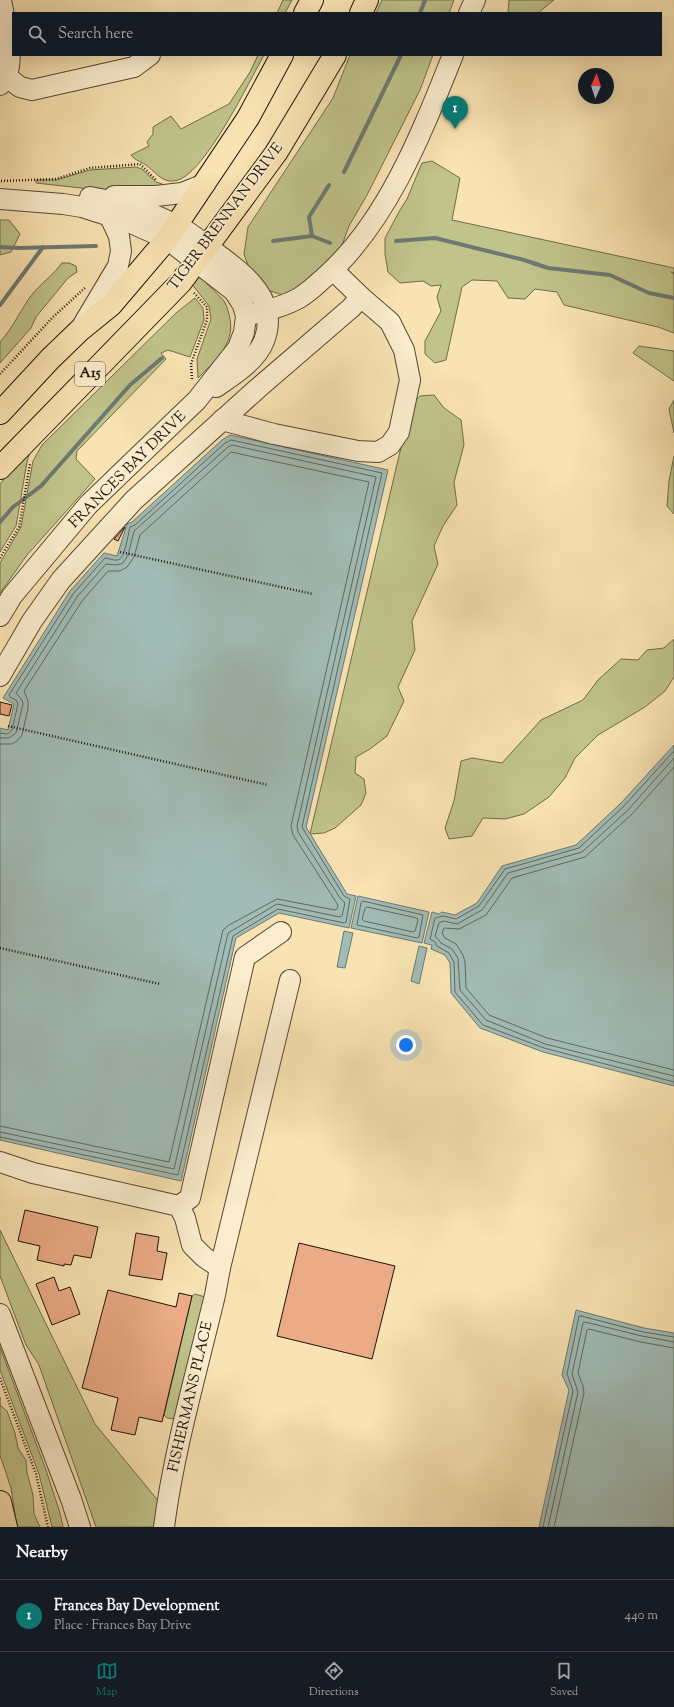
<!DOCTYPE html>
<meta charset="utf-8">
<style>
:root{--surface:#171b24;--page:#20242c;--text:#f1f3f6;--muted:#9ea1a6;--line:#363941;--accent:#0f766e}
body{margin:0;font-family:"Sorts Mill Goudy",serif;background:var(--page);color:var(--text)}
.compass{position:absolute;left:578px;top:68px;width:36px;height:36px;border-radius:50%;background:var(--surface);box-shadow:0 4px 16px #0002;rotate:3deg}
.you{position:absolute;left:406px;top:1045px;width:14px;height:14px;margin:-10px;border:3px solid #fff;border-radius:50%;background:#1a73e8;box-shadow:0 0 0 6px #1a73e833}
.badge{display:grid;place-items:center;width:26px;height:26px;border-radius:50%;background:var(--accent);color:#fff;font-size:13px;font-weight:700}
.pin{position:absolute;translate:-50% -33px;filter:drop-shadow(0 1px 2px #0008)}
.pin::after{content:'';position:absolute;top:21px;width:14px;height:12px;background:inherit;clip-path:polygon(0 0,100% 0,50% 100%)}
.list{margin:0;padding:0;list-style:none}
h2{display:flex;justify-content:space-between;align-items:center;height:52px;margin:0;padding:0 16px;font-size:17px}
h2 small{font-size:13px;font-weight:400;color:var(--muted)}
.list li{display:grid;grid-template-columns:26px 1fr auto;gap:12px;align-items:center;box-sizing:border-box;height:72px;padding:0 16px;border-top:1px solid var(--line)}
.list b{display:block;font-size:15px;white-space:nowrap}
.list p{margin:0;font-size:13px;white-space:nowrap;color:var(--muted)}
.list em{font-size:13px;font-style:normal;color:var(--muted)}
.icon{flex:none;width:22px;height:22px;fill:none;stroke:currentColor;stroke-width:2;stroke-linecap:round;stroke-linejoin:round}
.map{position:relative;flex:none;width:674px;height:1527px;overflow:hidden}
.search{position:absolute;background:var(--surface);box-shadow:0 4px 16px #0002;left:12px;right:12px;top:12px;height:44px;display:flex;align-items:center;gap:10px;box-sizing:border-box;padding:0 14px;border-radius:0px;color:var(--muted);font-size:15px}
.sheet{height:124px;background:var(--surface)}
nav{display:flex;justify-content:space-around;align-items:center;box-sizing:border-box;height:56px;border-top:1px solid var(--line);background:var(--surface);font-size:11px;color:var(--muted)}
nav a{display:grid;justify-items:center;gap:2px}
nav .on{color:var(--accent)}
.map>svg:first-child{display:block}
</style>
<div class="map">
<svg width="674" height="1527" viewBox="0 0 674 1527">
<rect width="100%" height="100%" fill="#f9e3b2"/>
<filter id="stains"><feTurbulence type="fractalNoise" baseFrequency=".005" numOctaves="4"/><feColorMatrix values="0 0 0 0 .2 0 0 0 0 .09 0 0 0 0 .02 0 0 0 .5 -.17"/></filter>
<radialGradient id="worn" r=".72"><stop offset=".6" stop-color="#630" stop-opacity="0"/><stop offset="1" stop-color="#630" stop-opacity=".3"/></radialGradient>
<g fill="#c0c38a" stroke="#706c4a">
<polygon points="283,0 292,0 285,13 277,13"/>
<polygon points="382,0 454,0 449,13 376,13"/>
<polygon points="509,0 554,0 538,13 508,13"/>
<path d="M 258,55 L 264,55 C 249,82 206,171 178,180 C 163,185 156,172 146,165 C 140,161 136,161 131,155 L 149,146 L 147,142 L 153,134 L 153,127 L 171,116 L 181,129 L 229,104 L 250,72 Z"/>
<polygon points="350,55 433,55 420,90 367,195 349,226 342,245 325,266 298,290 283,295 267,290 251,274 244,254 248,227 333,98"/>
<polygon points="432,161 460,178 452,220 674,268 674,273 671,272 674,274 674,333 658,327 564,305 557,292 535,289 525,299 508,298 497,281 472,280 462,287 446,360 435,363 425,354 425,341 441,311 437,297 441,285 431,286 423,281 400,283 388,272 385,254 385,238 400,210 407,199 422,163"/>
<polygon points="136,167 142,169 156,182 171,187 108,191 36,183 36,180 56,180 90,170"/>
<polygon points="0,220 9,220 20,234 11,252 0,255"/>
<path d="M 62,263 L 69,263 L 76,266 L 77,272 L 68,278 L 36,317 L 31,328 L 0,363 L 0,342 C 14,327 21,308 34,292 C 43,282 54,274 62,263 Z"/>
<path d="M 200,277 C 208,285 217,293 224,301 C 227,306 229,313 230,319 C 235,344 214,362 198,378 L 197,359 L 211,319 L 209,306 L 191,283 L 194,279 Z"/>
<polygon points="195,298 203,308 204,320 190,357 168,350 161,353 166,359 77,451 76,459 95,479 27,555 0,593 0,563 21,527 33,461 42,445 176,313"/>
<polygon points="639,346 674,351 674,381 633,353"/>
<polygon points="434,395 444,408 461,420 464,445 454,482 457,505 443,526 434,546 438,564 412,621 415,650 398,687 404,701 387,736 370,749 356,757 355,773 364,779 366,793 361,805 335,828 324,833 310,834 411,405 420,396"/>
<polygon points="674,400 674,433 669,409"/>
<polygon points="32,445 27,462 16,526 0,552 0,484"/>
<polygon points="674,456 674,514 667,506 669,481"/>
<polygon points="674,639 674,677 665,691 645,707 598,735 575,758 565,778 549,797 524,814 505,819 483,818 472,836 449,839 445,828 454,801 461,761 472,758 502,763 541,720 583,700 598,680 621,659 638,660 647,650 664,648"/>
<polygon points="0,1230 95,1424 160,1503 155,1527 96,1527 39,1365 26,1345 0,1276"/>
<polygon points="195,1294 205,1297 175,1419 167,1418 164,1415 192,1296"/>
<polygon points="0,1347 46,1470 60,1513 63,1527 52,1527 39,1474 0,1370"/>
<polygon points="0,1397 0,1405 7,1411 15,1433 18,1448 26,1460 27,1473 33,1495 34,1514 40,1527 17,1527 11,1488 0,1455"/>
</g>
<g fill="#a1bcb6" stroke="#6d7972">
<polygon points="230,435 388,470 306,827 347,894 356,896 349,928 279,913 236,938 181,1181 0,1140 0,728 8,730 14,704 3,698 70,591 104,553 117,556 127,524 132,522 222,440"/>
<polygon points="674,745 674,1086 543,1052 480,1028 451,993 450,963 445,955 431,949 432,945 424,943 432,912 439,914 442,912 455,915 477,903 502,866 576,845 621,803"/>
<polygon points="358,896 429,912 422,943 351,928"/>
<polygon points="344,931 353,933 345,968 337,967"/>
<polygon points="419,946 427,948 419,984 411,981"/>
<polygon points="576,1310 644,1328 674,1333 674,1527 539,1527 569,1390 562,1375"/>
</g>
<g fill="none" stroke-linecap="round" stroke-linejoin="round">
<g stroke="#606860" stroke-width="1">
<path d="M 0,733 L 8,734 L 12,730 L 18,704 L 16,700 L 10,697 L 9,695 L 73,594 L 105,558 C 108,558 114,561 118,560 C 125,559 128,534 130,527 L 135,525 L 225,443 L 231,440 L 382,473 L 302,827 L 344,896 L 350,899 L 346,922 L 344,923 L 278,909 L 233,936 L 178,1175 L 0,1137"/>
<polyline points="0,738 9,738 16,733 23,704 22,700 16,693 77,597 106,564 117,565 123,563 128,555 134,531 228,447 232,445 376,477 297,826 298,832 340,898 345,903 342,916 340,917 277,904 228,933 174,1169 0,1132"/>
<polyline points="0,744 12,744 18,740 22,735 28,708 28,701 24,691 82,601 108,571 120,571 127,567 134,557 140,535 231,452 369,482 291,826 293,835 338,905 337,909 335,910 277,899 229,925 223,930 169,1162 0,1126"/>
<polyline points="674,751 624,806 579,848 505,869 479,906 456,919 443,916 435,918 430,939 435,942 437,946 449,953 454,962 455,992 483,1025 544,1048 674,1082"/>
<polyline points="674,758 628,810 582,852 508,873 482,910 457,924 444,921 439,923 435,936 441,943 452,949 458,958 460,990 486,1020 545,1044 674,1076"/>
<polyline points="674,767 632,814 585,857 512,878 486,915 459,929 444,928 442,933 445,938 456,944 463,955 465,962 466,988 489,1015 547,1038 674,1070"/>
<polygon points="363,901 423,915 419,937 417,938 357,925 361,903"/>
<polygon points="367,907 417,918 418,920 415,931 413,932 364,921 362,919 365,909"/>
<polyline points="543,1527 573,1391 567,1374 579,1316 581,1316 643,1332 674,1337"/>
<polyline points="548,1527 578,1392 572,1374 583,1323 585,1322 642,1336 674,1342"/>
<polyline points="554,1527 584,1393 583,1386 578,1373 587,1330 589,1329 641,1342 674,1348"/>
</g>
<g stroke="#6d7972" stroke-width="4">
<polyline points="420,13 425,0"/>
<polyline points="344,172 401,55"/>
<polyline points="312,236 309,217 329,185"/>
<polyline points="273,241 312,236 330,243"/>
<polyline points="396,241 435,238 524,260 548,268 610,275 649,293 674,298"/>
<polyline points="0,247 19,248 96,246"/>
<polyline points="0,305 43,247"/>
<polyline points="0,522 13,507 41,486 130,385 162,358"/>
</g>
</g>
<g fill="#ebab86" stroke="#1f140b">
<polygon points="125,527 118,541 114,539"/>
<polygon points="0,702 12,705 9,716 0,714"/>
<polygon points="25,1210 98,1227 91,1258 74,1255 71,1265 64,1264 64,1266 37,1260 40,1246 18,1241"/>
<polygon points="136,1233 159,1237 157,1251 167,1253 162,1280 129,1275"/>
<polygon points="299,1243 395,1266 372,1359 277,1336"/>
<polygon points="54,1277 59,1291 70,1287 80,1314 52,1325 36,1284"/>
<polygon points="108,1290 176,1307 179,1293 192,1296 162,1422 139,1417 135,1435 111,1430 118,1398 82,1388"/>
</g>
<g fill="none" stroke-linecap="round" stroke-linejoin="round">
<g stroke="#564835" stroke-width="22">
<g id="minor">
<polyline points="469,13 475,0"/>
<polyline points="7,77 20,87 32,90 134,67 150,55"/>
<path d="M 0,85 C 19,68 5,23 1,0"/>
<polyline points="114,196 156,196 182,193 205,184"/>
<path d="M 90,197 C 119,202 149,211 176,225 C 190,232 203,243 216,253 C 244,274 280,300 264,341 C 256,361 234,375 216,387"/>
<polyline points="0,199 63,204 82,207 129,222 167,239 234,291 243,305 246,316 244,332 238,348 197,400 88,505 12,596 0,616"/>
<path d="M 253,314 C 269,310 285,306 299,298 C 309,292 317,284 325,277 C 388,221 422,132 453,55"/>
<polyline points="81,328 118,266 121,251 119,236 109,215"/>
<polyline points="222,420 274,434 358,451 378,452 390,445 399,432 410,380 404,350 390,322 361,297"/>
<polyline points="0,676 32,621 61,580 134,500 257,389 351,308 361,297 333,270"/>
<polyline points="0,1162 33,1173 179,1206 185,1218 192,1245 204,1257 220,1268"/>
<polyline points="179,1206 190,1198 245,957 281,932"/>
<polyline points="0,1314 71,1499 80,1527"/>
<path d="M 164,1527 C 174,1449 197,1371 215,1295 L 220,1268 L 290,980"/>
</g>
</g>
<g stroke="#1f140b" stroke-width="24">
<g id="major">
<polyline points="305,13 312,0"/>
<polyline points="361,13 367,0"/>
<polyline points="0,413 50,359 79,331 111,305 167,239 248,118 282,55"/>
<polyline points="0,468 181,282 276,153 335,55"/>
<polyline points="0,1502 6,1527"/>
</g>
</g>
<g stroke="#1f140b" stroke-width="2.5" stroke-dasharray="1 2" stroke-linecap="butt">
<polyline points="1,181 56,179 90,168 140,164 156,180"/>
<polyline points="0,374 53,317 86,287"/>
<polyline points="192,379 191,364 207,320 207,307 194,293"/>
<polyline points="120,552 313,594"/>
<polyline points="0,558 19,527 30,464"/>
<polyline points="8,726 268,785"/>
<polyline points="0,948 160,984"/>
<polyline points="0,1378 36,1474 48,1527"/>
</g>
<use href="#minor" stroke="#fbedcd" stroke-width="20"/>
<use href="#major" stroke="#f9e3b2" stroke-width="22"/>
</g>
<g text-anchor="middle" dominant-baseline="central" stroke-width="3.5" stroke-linejoin="round" paint-order="stroke">
<rect fill="#fbedcd" stroke="#615545" stroke-width="1" x="75" y="362" width="30" height="24" rx="3"/>
<g font-size="14" font-weight="bold" fill="#1f140b">
<text x="90" y="374">A15</text>
</g>
<g font-size="15" fill="#1f140b" stroke="#fbedcd">
<text transform="translate(226 217) rotate(-53)">TIGER BRENNAN DRIVE</text>
<text transform="translate(128 470) rotate(-45)">FRANCES BAY DRIVE</text>
<text transform="translate(191 1397) rotate(-77)">FISHERMANS PLACE</text>
</g>
</g>
<rect width="100%" height="100%" filter="url(#stains)"/>
<rect width="100%" height="100%" fill="url(#worn)"/>
</svg>
<svg class="compass" viewBox="-18 -18 36 36"><path d="M0-13l5 13h-10z" fill="#e53935"/><path d="M0 13l5-13h-10z" fill="#9ea1a6"/></svg>
<div class="you"></div>
<div class="pin badge" style="left:455px;top:129px">1</div>
<div class="search"><svg class="icon" aria-label="search" viewBox="0 0 24 24"><circle cx="10" cy="10" r="6"/><path d="M15 15l6 6"/></svg>Search here</div>
</div>
<section class="sheet">
<h2>Nearby<small></small></h2>
<ul class="list">
<li><span class="badge">1</span><div><b>Frances Bay Development</b><p>Place · Frances Bay Drive</p></div><em>440 m</em></li>
</ul>
</section>
<nav>
<a class="on"><svg class="icon" aria-label="map" viewBox="0 0 24 24"><path d="M3 6l6-2 6 2 6-2v14l-6 2-6-2-6 2zM9 4v14M15 6v14"/></svg>Map</a>
<a><svg class="icon" aria-label="directions" viewBox="0 0 24 24"><path d="M12 3l9 9-9 9-9-9zM9 14v-3h6M13 9l2 2-2 2"/></svg>Directions</a>
<a><svg class="icon" aria-label="saved" viewBox="0 0 24 24"><path d="M7 4h10v16l-5-4-5 4z"/></svg>Saved</a>
</nav>
